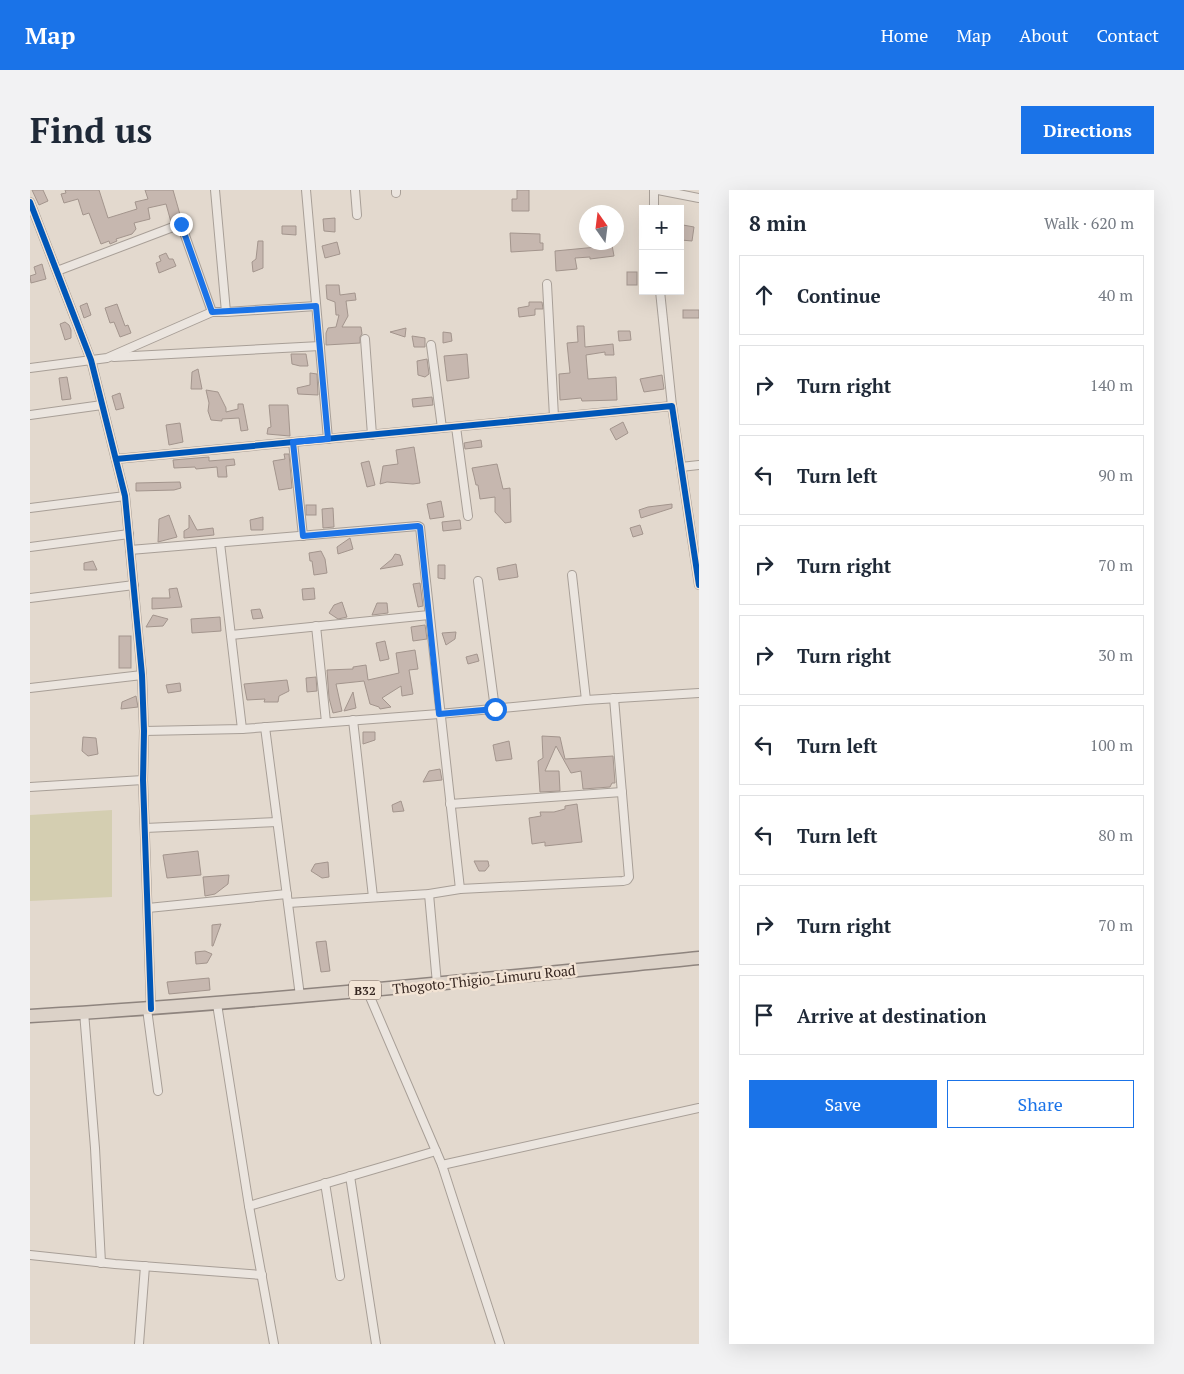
<!DOCTYPE html>
<meta charset="utf-8">
<style>
:root{--surface:#fff;--page:#f2f2f3;--text:#1f2937;--muted:#747a83;--line:#e0e1e3;--accent:#1a73e8}
body{margin:0;font-family:"PT Serif",serif;background:var(--page);color:var(--text)}
.controls{position:absolute;right:15px;top:15px;display:grid;overflow:hidden;border-radius:0px;box-shadow:0 5px 20px #0002}
.controls button{width:45px;height:45px;display:grid;place-items:center;padding:0;border:0;border-bottom:1px solid var(--line);background:var(--surface);color:var(--text);font:25px sans-serif}
.compass{position:absolute;left:549px;top:15px;width:45px;height:45px;border-radius:50%;background:var(--surface);box-shadow:0 5px 20px #0002;rotate:346deg}
.stop{position:absolute;width:15px;height:15px;margin:-11px;border:4px solid #1a73e8;border-radius:50%;background:#fff}
.stop.end{background:#1a73e8;border-color:#fff;box-shadow:0 1px 5px #0008}
.list{margin:0;padding:0;list-style:none}
h2{display:flex;justify-content:space-between;align-items:center;height:65px;margin:0;padding:0 20px;font-size:21px}
h2 small{font-size:16px;font-weight:400;color:var(--muted)}
.list li{display:grid;grid-template-columns:32px 1fr auto;gap:15px;align-items:center;box-sizing:border-box;height:80px;margin:0 10px 10px;padding:0 10px;border:1px solid var(--line);border-radius:0px}
.list b{display:block;font-size:19px;white-space:nowrap}
.list em{font-size:16px;font-style:normal;color:var(--muted)}
.actions{display:flex;gap:10px;padding:15px 20px}
.actions a{flex:1;padding:11px 0;border:1px solid var(--accent);border-radius:0px;text-align:center;font-size:18px;color:var(--accent)}
.actions .main{background:var(--accent);color:#fff}
.icon{flex:none;width:28px;height:28px;fill:none;stroke:currentColor;stroke-width:2;stroke-linecap:round;stroke-linejoin:round}
.map{position:relative;flex:none;width:669px;height:1154px;overflow:hidden;border-radius:0px}
header{display:flex;align-items:center;gap:30px;box-sizing:border-box;height:70px;padding:0 25px;background:var(--accent);color:#fff}
header strong{font-size:24px}
nav{display:flex;gap:28px;margin-inline-start:auto;font-size:18px}
.intro{display:flex;align-items:center;justify-content:space-between;box-sizing:border-box;height:120px;padding:0 30px}
h1{margin:0;font-size:35px}
.button{padding:12px 22px;border-radius:0px;background:var(--accent);color:#fff;font-size:18px;font-weight:700}
main{display:flex;gap:30px;padding:0 30px}
aside{flex:1;background:var(--surface);border-radius:0px;box-shadow:0 5px 20px #0002}
.map>svg:first-child{display:block}
</style>
<header>
<strong>Map</strong>
<nav><a>Home</a><a>Map</a><a>About</a><a>Contact</a></nav>
</header>
<div class="intro"><h1>Find us</h1><a class="button">Directions</a></div>
<main>
<div class="map">
<svg width="669" height="1154" viewBox="0 0 669 1154">
<rect width="100%" height="100%" fill="#e3d9ce"/>
<polygon fill="#d4ceb1" points="82,620 82,707 0,711 0,625"/>
<g fill="#c6b7af" stroke="#a3958d">
<polygon points="2,0 13,0 18,11 9,15"/>
<polygon points="35,0 69,0 78,28 107,19 105,12 118,9 115,0 143,0 151,28 141,32 136,14 118,18 120,29 104,33 106,39 102,44 86,49 87,51 80,54 79,51 71,54 59,23 53,25 48,9 34,13 31,4 36,3"/>
<polygon points="487,0 499,0 499,21 482,21 482,9 487,9"/>
<polygon points="305,28 305,42 294,41 293,29"/>
<polygon points="653,35 664,37 662,51 651,50"/>
<polygon points="252,36 266,36 266,45 252,44"/>
<polygon points="480,43 510,44 510,53 513,53 513,60 481,62"/>
<polygon points="228,51 233,51 233,78 223,82 222,72 226,69"/>
<polygon points="307,52 310,64 295,68 292,56"/>
<polygon points="582,55 584,66 560,69 560,67 545,68 547,79 526,81 525,61 567,57 567,58"/>
<polygon points="136,63 139,69 143,69 146,76 129,83 126,73 131,71 129,66"/>
<polygon points="12,74 16,89 1,93 0,86 6,84 4,77"/>
<rect x="597" y="82" width="10" height="13"/>
<polygon points="296,95 309,95 310,105 325,103 326,110 316,111 318,126 312,137 331,137 332,144 330,147 330,153 296,155 296,143 298,138 306,137 309,125 306,125 305,112 297,109"/>
<polygon points="499,112 512,112 513,119 505,119 505,125 489,127 488,118 499,116"/>
<polygon points="57,113 61,125 54,128 50,116"/>
<polygon points="87,114 95,136 98,135 101,143 90,147 84,132 80,133 75,118"/>
<rect x="653" y="120" width="16" height="8"/>
<polygon points="35,132 39,135 41,140 41,148 35,150 30,134"/>
<polygon points="547,136 554,136 555,157 583,154 584,165 575,165 575,162 556,165 558,189 586,187 587,210 552,211 551,208 530,210 529,184 540,183 537,153 548,152"/>
<polygon points="376,138 375,147 360,142"/>
<polygon points="588,141 600,141 601,150 589,151"/>
<polygon points="413,142 421,143 422,151 413,153"/>
<polygon points="382,146 395,148 395,157 384,157"/>
<polygon points="261,164 276,164 278,176 270,176 262,174"/>
<polygon points="437,164 439,188 417,191 414,166"/>
<polygon points="397,169 399,184 395,187 388,185 387,171"/>
<polygon points="168,179 172,199 161,199 162,182"/>
<polygon points="280,183 287,184 288,205 268,204 267,198 280,195"/>
<polygon points="632,185 634,199 614,202 610,189"/>
<polygon points="37,187 41,209 32,210 29,188"/>
<polygon points="176,200 188,202 196,218 196,222 208,219 208,214 213,214 218,240 211,241 209,228 192,229 192,231 181,230 178,221 179,213"/>
<polygon points="90,203 94,218 86,220 82,206"/>
<polygon points="402,207 403,215 383,217 382,209"/>
<polygon points="239,215 258,215 260,246 237,244 238,238 241,237"/>
<polygon points="593,232 598,243 586,250 580,239"/>
<polygon points="150,233 153,252 139,255 136,235"/>
<polygon points="451,250 452,257 435,259 434,253"/>
<polygon points="384,257 390,293 383,294 357,292 350,294 353,276 368,274 366,260"/>
<polygon points="254,264 259,264 262,298 249,300 243,271 255,269"/>
<polygon points="179,267 179,271 204,269 205,275 196,276 197,287 188,287 187,277 166,279 165,277 144,278 143,270"/>
<polygon points="339,271 345,295 337,297 331,273"/>
<polygon points="467,274 473,299 480,298 481,332 475,333 465,322 465,307 450,309 448,295 446,295 444,286 442,278"/>
<polygon points="150,292 151,298 144,300 106,301 106,293"/>
<polygon points="411,311 414,327 400,329 397,314"/>
<polygon points="642,314 642,318 611,328 609,320 618,317"/>
<rect x="276" y="315" width="10" height="10"/>
<polygon points="303,318 304,337 293,338 292,319"/>
<polygon points="139,325 147,347 128,352 129,329"/>
<polygon points="159,325 167,340 183,338 184,345 154,348 154,341 159,338"/>
<polygon points="233,327 233,340 221,340 220,330"/>
<polygon points="430,330 431,339 413,341 412,332"/>
<polygon points="610,335 613,344 603,347 600,338"/>
<polygon points="320,348 323,359 308,364 307,357"/>
<polygon points="291,361 295,369 297,383 284,385 282,371 280,371 279,363"/>
<polygon points="365,364 370,365 373,375 350,379 362,369"/>
<polygon points="63,371 67,380 54,380 54,373"/>
<polygon points="486,374 488,387 469,390 467,378"/>
<polygon points="408,375 415,375 415,389 408,388"/>
<polygon points="390,393 393,416 388,417 383,394"/>
<polygon points="147,398 152,417 122,419 122,408 140,408 139,399"/>
<polygon points="284,398 285,409 273,410 272,399"/>
<polygon points="312,412 317,427 308,429 299,423 304,415"/>
<polygon points="347,413 357,413 358,423 342,425"/>
<polygon points="230,419 233,428 223,429 221,420"/>
<polygon points="123,425 138,429 133,436 116,437"/>
<polygon points="190,427 191,441 162,443 161,429"/>
<polygon points="395,435 397,449 383,451 381,437"/>
<polygon points="426,442 425,449 416,455 412,443"/>
<rect x="89" y="446" width="12" height="32"/>
<polygon points="355,451 359,469 350,471 346,453"/>
<polygon points="385,460 388,479 379,480 383,504 372,506 371,496 352,508 361,517 350,519 349,517 340,514 334,491 306,494 312,521 303,523 299,508 297,480 323,479 323,477 336,475 338,490 369,483 366,463"/>
<polygon points="447,464 449,471 438,474 436,467"/>
<polygon points="286,487 287,501 277,502 276,488"/>
<polygon points="257,490 259,501 249,506 248,512 234,512 235,509 217,510 214,494"/>
<polygon points="150,493 151,501 138,503 136,495"/>
<polygon points="323,502 326,518 314,521"/>
<polygon points="106,506 108,517 91,519 92,512"/>
<polygon points="333,542 345,542 345,550 333,554"/>
<polygon points="512,546 530,547 535,569 583,566 585,593 582,593 580,597 553,599 551,581 541,583 526,556 515,581 529,581 530,601 510,602 508,571 513,568"/>
<polygon points="53,547 66,548 68,564 58,566 52,561"/>
<polygon points="479,551 482,569 466,571 463,555"/>
<polygon points="410,579 412,590 393,592 399,581"/>
<polygon points="371,611 374,621 363,622 362,615"/>
<polygon points="547,614 552,652 515,656 515,652 502,654 499,628 511,626 510,622 524,622 535,619 535,616"/>
<polygon points="168,661 171,685 137,688 133,665"/>
<polygon points="444,671 458,671 459,676 455,681 449,681"/>
<polygon points="298,672 299,687 292,688 281,681 285,674"/>
<polygon points="199,685 198,694 185,704 175,706 173,687"/>
<polygon points="191,734 183,756 182,756 182,735"/>
<polygon points="296,751 300,781 291,782 286,752"/>
<polygon points="175,761 182,764 177,773 166,774 165,762"/>
<polygon points="179,788 180,800 139,804 137,792"/>
</g>
<g fill="none" stroke-linecap="round" stroke-linejoin="round">
<g stroke="#a89f97" stroke-width="10">
<g id="minor">
<polyline points="276,0 298,249"/>
<polyline points="325,0 327,25"/>
<polyline points="366,0 366,3"/>
<polyline points="624,0 624,19"/>
<polyline points="628,0 669,8"/>
<polyline points="0,12 61,170 95,306 112,485 114,541 113,590 121,819"/>
<polyline points="27,81 151,34 182,122"/>
<polyline points="517,94 524,227"/>
<polyline points="630,101 642,216"/>
<polyline points="196,122 286,116"/>
<polyline points="335,149 342,245"/>
<polyline points="401,155 412,238"/>
<polyline points="84,167 290,156"/>
<polyline points="0,178 77,168 182,122 196,122 185,0"/>
<polyline points="0,225 72,215"/>
<polyline points="426,237 438,326"/>
<polyline points="263,252 273,346"/>
<polyline points="86,269 642,216 669,395"/>
<polyline points="651,277 669,275"/>
<polyline points="0,318 95,306"/>
<polyline points="190,353 212,539"/>
<polyline points="0,357 99,344"/>
<polyline points="100,360 388,336 390,337 430,699"/>
<polyline points="542,385 556,510"/>
<polyline points="448,391 465,519"/>
<polyline points="0,408 104,395"/>
<polyline points="286,436 296,532"/>
<polyline points="201,445 399,425"/>
<polyline points="0,498 112,485"/>
<polyline points="323,530 343,707"/>
<polyline points="235,537 270,806"/>
<polyline points="114,541 212,539 409,524 556,510 669,503"/>
<polyline points="0,597 113,590"/>
<polyline points="420,614 592,602"/>
<polyline points="115,638 247,632"/>
<polyline points="399,704 407,794"/>
<polyline points="258,713 399,704 430,699 593,691 597,690 599,687 584,508"/>
<polyline points="118,718 257,704"/>
<polyline points="337,800 412,975 669,918"/>
<polyline points="187,814 219,1016 406,961"/>
<polyline points="117,819 128,901"/>
<polyline points="54,822 65,958 71,1073"/>
<polyline points="412,975 470,1154"/>
<polyline points="320,986 346,1154"/>
<polyline points="295,993 310,1086"/>
<polyline points="219,1016 244,1154"/>
<polyline points="0,1065 85,1074 232,1085"/>
<polyline points="109,1154 115,1076"/>
</g>
</g>
<g stroke="#8e847e" stroke-width="15">
<path id="trunk" d="M 0,826 C 224,813 446,790 669,768"/>
</g>
<use href="#minor" stroke="#ebe5df" stroke-width="8"/>
<use href="#trunk" stroke="#dcd2c8" stroke-width="12"/>
<g stroke="#f3e4d5" stroke-width="9">
<g id="cycleway">
<polyline points="0,12 61,170 95,306 112,485 114,541 113,590 121,819"/>
<polyline points="86,269 642,216 669,395"/>
</g>
</g>
<use href="#cycleway" stroke="#0057b8" stroke-width="6"/>
</g>
<g fill="none" stroke-linecap="round" stroke-linejoin="round">
<polyline stroke="#1a73e8" stroke-width="6" points="151,34 182,122 286,116 298,249 263,252 273,346 388,336 390,337 409,524 465,519"/>
</g>
<g text-anchor="middle" dominant-baseline="central" stroke-width="5" stroke-linejoin="round" paint-order="stroke">
<rect fill="#f3e4d5" stroke="#6f5f56" stroke-width="1" x="319" y="790.5" width="32" height="19" rx="4"/>
<g font-size="12" font-weight="bold" fill="#362620">
<text x="335" y="800">B32</text>
</g>
<g font-size="14" fill="#362620" stroke="#f3e4d5">
<text transform="translate(454 789) rotate(-6)">Thogoto-Thigio-Limuru Road</text>
</g>
</g>
</svg>
<div class="controls">
<button>+</button>
<button>−</button>
</div>
<svg class="compass" viewBox="-18 -18 36 36"><path d="M0-13l5 13h-10z" fill="#e53935"/><path d="M0 13l5-13h-10z" fill="#747a83"/></svg>
<div class="stop" style="left:465px;top:519px"></div>
<div class="stop end" style="left:151px;top:34px"></div>
</div>
<aside>
<h2>8 min<small>Walk · 620 m</small></h2>
<ul class="list">
<li><svg class="icon" aria-label="ahead" viewBox="0 0 24 24"><path d="M12 20V5M6 11l6-6 6 6"/></svg><div><b>Continue</b></div><em>40 m</em></li>
<li><svg class="icon" aria-label="right" viewBox="0 0 24 24"><path d="M7 20v-9h11M14 6l5 5-5 5"/></svg><div><b>Turn right</b></div><em>140 m</em></li>
<li><svg class="icon" aria-label="left" viewBox="0 0 24 24"><path d="M17 20v-9H6M10 6l-5 5 5 5"/></svg><div><b>Turn left</b></div><em>90 m</em></li>
<li><svg class="icon" aria-label="right" viewBox="0 0 24 24"><path d="M7 20v-9h11M14 6l5 5-5 5"/></svg><div><b>Turn right</b></div><em>70 m</em></li>
<li><svg class="icon" aria-label="right" viewBox="0 0 24 24"><path d="M7 20v-9h11M14 6l5 5-5 5"/></svg><div><b>Turn right</b></div><em>30 m</em></li>
<li><svg class="icon" aria-label="left" viewBox="0 0 24 24"><path d="M17 20v-9H6M10 6l-5 5 5 5"/></svg><div><b>Turn left</b></div><em>100 m</em></li>
<li><svg class="icon" aria-label="left" viewBox="0 0 24 24"><path d="M17 20v-9H6M10 6l-5 5 5 5"/></svg><div><b>Turn left</b></div><em>80 m</em></li>
<li><svg class="icon" aria-label="right" viewBox="0 0 24 24"><path d="M7 20v-9h11M14 6l5 5-5 5"/></svg><div><b>Turn right</b></div><em>70 m</em></li>
<li><svg class="icon" aria-label="arrive" viewBox="0 0 24 24"><path d="M6 21V4h12l-3 4 3 4H6"/></svg><div><b>Arrive at destination</b></div></li>
</ul>
<div class="actions"><a class="main">Save</a><a>Share</a></div>
</aside>
</main>
